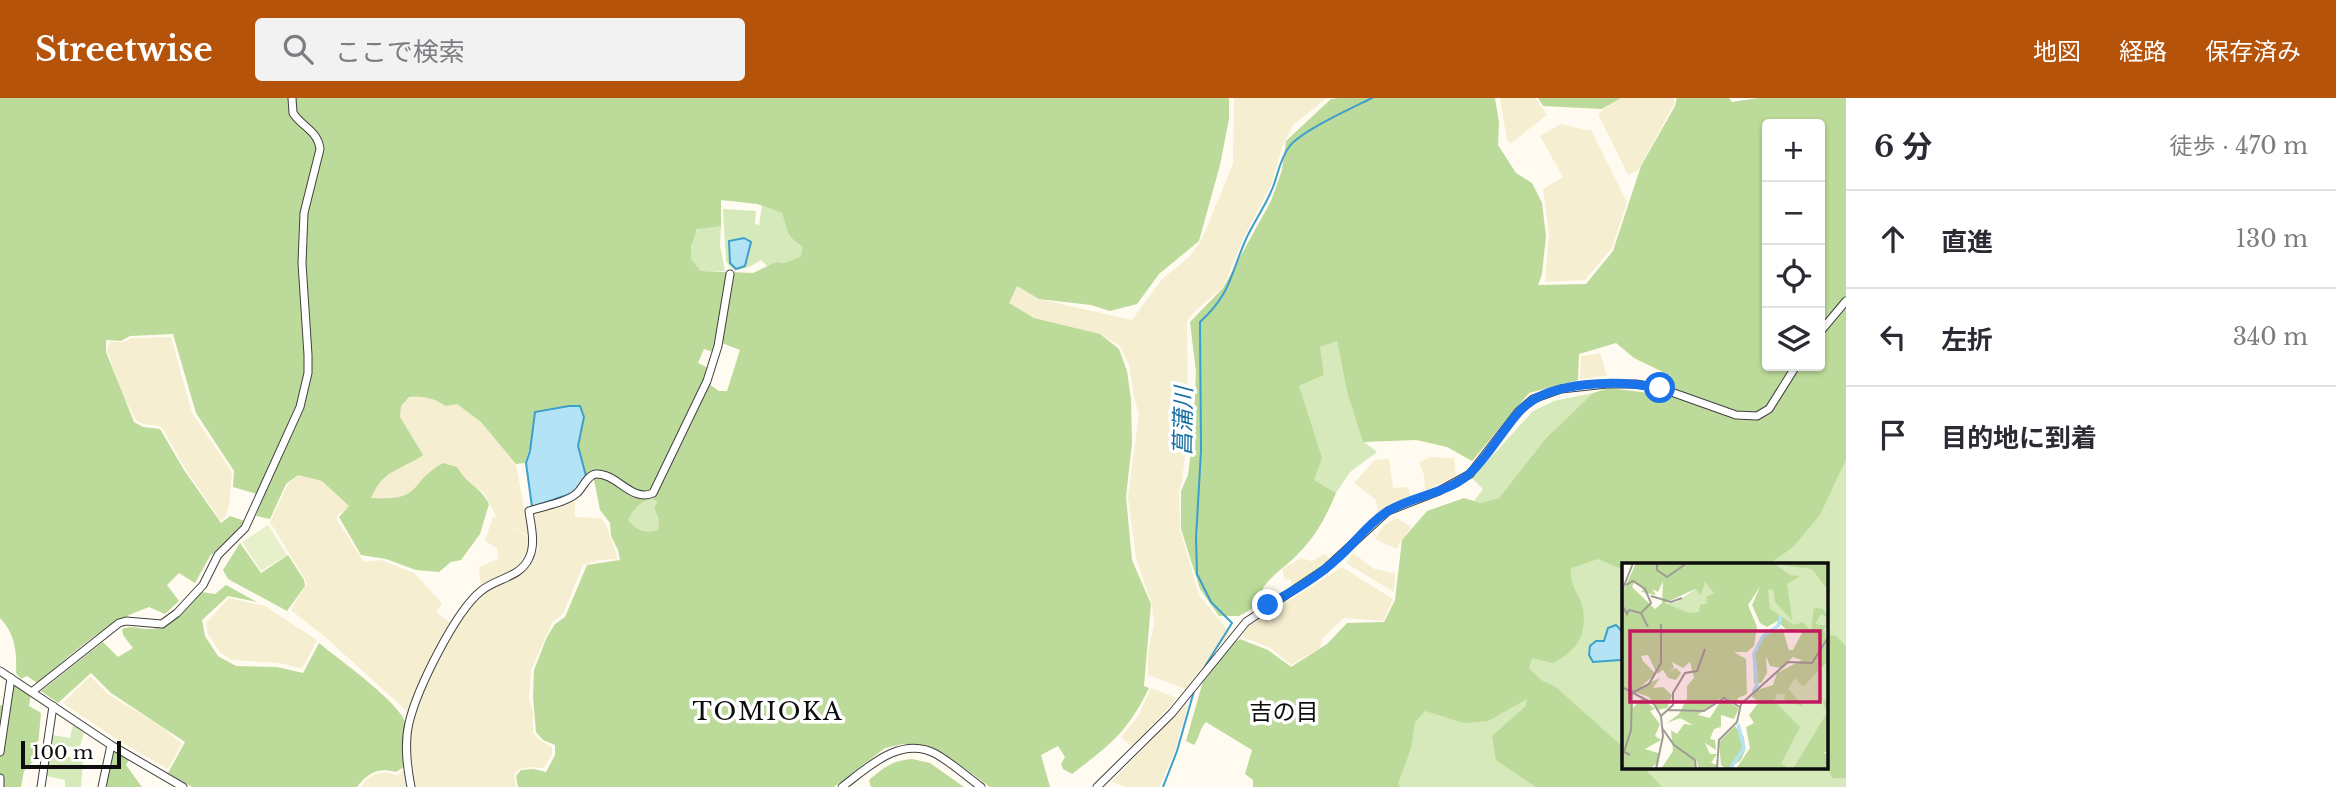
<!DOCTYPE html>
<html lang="ja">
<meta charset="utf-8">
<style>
:root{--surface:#fff;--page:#f2f2f3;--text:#2b2b33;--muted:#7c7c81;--line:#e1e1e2;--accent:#b45309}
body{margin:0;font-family:"Libre Baskerville","Noto Sans JP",serif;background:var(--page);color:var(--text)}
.controls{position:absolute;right:21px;top:21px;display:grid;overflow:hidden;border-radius:7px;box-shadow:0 2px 5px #0004}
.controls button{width:63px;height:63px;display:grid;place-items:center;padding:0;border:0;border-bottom:2px solid var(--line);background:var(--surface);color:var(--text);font:35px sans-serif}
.scale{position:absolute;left:21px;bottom:18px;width:100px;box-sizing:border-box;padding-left:7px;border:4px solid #0e0e0e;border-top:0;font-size:19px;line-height:24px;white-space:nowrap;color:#0e0e0e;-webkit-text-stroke:5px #fff;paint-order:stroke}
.stop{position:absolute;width:21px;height:21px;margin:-16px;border:5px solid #1a73e8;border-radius:50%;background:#fff}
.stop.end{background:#1a73e8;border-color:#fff;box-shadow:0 2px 7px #0008}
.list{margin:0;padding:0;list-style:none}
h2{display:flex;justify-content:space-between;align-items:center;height:91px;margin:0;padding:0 28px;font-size:30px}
h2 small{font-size:23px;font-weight:400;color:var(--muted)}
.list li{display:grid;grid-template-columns:46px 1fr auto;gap:21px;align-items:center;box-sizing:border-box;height:98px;padding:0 28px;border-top:2px solid var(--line)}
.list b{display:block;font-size:26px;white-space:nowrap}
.list em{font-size:23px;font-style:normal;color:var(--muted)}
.icon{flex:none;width:38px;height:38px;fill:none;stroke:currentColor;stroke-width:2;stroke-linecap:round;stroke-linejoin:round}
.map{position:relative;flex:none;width:1846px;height:689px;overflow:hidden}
header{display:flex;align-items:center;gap:42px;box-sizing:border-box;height:98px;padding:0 35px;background:var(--accent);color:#fff}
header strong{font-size:33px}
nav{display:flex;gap:38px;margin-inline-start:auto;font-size:24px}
.search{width:490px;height:63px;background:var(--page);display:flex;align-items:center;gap:18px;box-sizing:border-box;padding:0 24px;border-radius:7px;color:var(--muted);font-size:26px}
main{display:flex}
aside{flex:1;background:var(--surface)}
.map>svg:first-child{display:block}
</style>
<header>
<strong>Streetwise</strong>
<div class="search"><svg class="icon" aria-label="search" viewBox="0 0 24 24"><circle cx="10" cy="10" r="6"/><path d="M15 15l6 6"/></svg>ここで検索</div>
<nav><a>地図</a><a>経路</a><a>保存済み</a></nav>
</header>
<main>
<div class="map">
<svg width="1846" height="689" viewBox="0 0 1846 689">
<rect width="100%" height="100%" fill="#fffbf0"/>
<g fill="#f5eed0">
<polygon points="1234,0 1327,0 1293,27 1283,47 1271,87 1244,139 1223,189 1195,213 1187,223 1188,332 1182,383 1179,394 1180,432 1199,497 1230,535 1185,591 1148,577 1148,554 1154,527 1152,507 1136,460 1128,399 1139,316 1134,299 1129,267 1120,248 1100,236 1034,220 1008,206 1016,187 1039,201 1132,222 1161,182 1189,159 1201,143 1233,66"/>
<polygon points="1500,0 1535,0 1547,17 1510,46 1507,42"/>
<polygon points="1620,0 1674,0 1674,6 1638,72 1628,77 1598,16"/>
<polygon points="1561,26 1585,32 1591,32 1627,104 1612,150 1585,182 1545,184 1549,136 1543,91 1563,79 1540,38"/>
<polygon points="171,239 192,315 232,374 229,408 225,419 221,423 186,372 163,331 159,328 143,326 136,322 123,297 107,252 110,244 124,244 132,240"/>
<polygon points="1600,255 1607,278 1580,281 1581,258"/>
<polygon points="423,298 437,302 446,308 457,306 481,324 516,366 529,438 499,421 529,439 528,449 519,468 481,489 479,469 498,461 497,450 485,443 493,419 497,420 484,395 465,383 457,369 443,365 431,372 408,397 395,401 370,400 378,384 398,370 407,368 422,357 400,319 401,308 409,299"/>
<polygon points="1431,359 1454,360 1456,378 1425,393 1424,377 1419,364"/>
<polygon points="1389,361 1393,390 1408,389 1411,399 1397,404 1378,417 1376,402 1354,385 1375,362"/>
<polygon points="298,377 322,383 350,408 338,417 337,422 364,464 381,462 414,475 442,505 436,514 451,525 408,614 323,537 292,513 291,511 307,486 306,483 270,424 288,386"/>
<polygon points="575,403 575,419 601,420 606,427 618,461 599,462 583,467 563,516 552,525 531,572 529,600 533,615 533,635 541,643 552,649 552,656 544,670 530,669 519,671 514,677 516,689 415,689 410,642 412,625 436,565 453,532 483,492 521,476 529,469 539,449 535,444 532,420 536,415"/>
<polygon points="1397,420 1411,429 1396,451 1375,441 1384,427"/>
<polygon points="1353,455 1374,471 1395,475 1394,494 1346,465"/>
<polygon points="1325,456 1329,462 1293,488 1290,481 1285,482 1282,471 1301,460 1311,463"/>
<polygon points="1342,469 1393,501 1383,523 1344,520 1322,541 1320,550 1291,567 1269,549 1242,539 1249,528"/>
<polygon points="229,500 265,508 317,542 302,571 280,565 232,562 220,554 208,536 206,525"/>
<polygon points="90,578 108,596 162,629 182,646 168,671 118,642 63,605"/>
<polygon points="1151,590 1177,600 1132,649 1121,639 1138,618"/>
<polygon points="1184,606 1188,608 1175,653 1159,689 1126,689 1112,684"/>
<polygon points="404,672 408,689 361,689 367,681 375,676 386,674 397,677"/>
</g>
<g fill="#d6e9ba">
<path d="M 762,108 L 782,115 C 787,131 786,139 802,148 L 801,158 L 785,165 L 776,164 L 768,169 L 761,162 C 750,169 732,180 726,162 L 723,111 L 756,113 L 755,125 L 759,128 Z"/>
<path d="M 721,128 L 720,147 L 725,173 L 701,173 L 691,161 C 691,150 691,136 701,129 Z"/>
<polygon points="1337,243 1347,294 1363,343 1377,354 1350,374 1336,395 1314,382 1299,288 1324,277 1319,249"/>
<polygon points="1593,295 1546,340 1499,400 1481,405 1474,403 1483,391 1472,380 1533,313 1554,303"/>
<polygon points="1846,315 1846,689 1358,689 1546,421 1624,467 1624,670 1827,670 1827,467 1686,467"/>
<path d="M 651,399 L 657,404 L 654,411 L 659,422 L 658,432 C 644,436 637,432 628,422 L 633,412 Z"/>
<polygon points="73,627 84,635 79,650 59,647 57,656 83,662 81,689 65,689 65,682 46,678 53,637 70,640"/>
</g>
<g fill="#bcda99" fill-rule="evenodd">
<path d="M 0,0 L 1229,0 L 1229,21 L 1220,67 L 1199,143 L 1159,176 L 1137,206 L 1110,213 L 1091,207 L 1039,201 L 1017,188 L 1009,205 L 1034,220 L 1100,236 L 1119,251 L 1127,273 L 1131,301 L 1132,345 L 1126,399 L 1132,462 L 1151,506 L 1144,588 L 1149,590 C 1127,635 1111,646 1072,676 L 1063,671 L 1061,666 L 1065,659 L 1058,648 L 1041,657 L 1050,689 L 990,689 L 944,655 L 926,647 L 903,646 L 885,650 L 834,689 L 518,689 L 516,678 L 521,672 L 534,671 L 546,674 L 555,657 L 555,647 L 543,642 L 536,634 L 533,599 L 534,572 L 547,539 L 555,526 L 565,519 L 587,467 L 620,462 L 618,452 L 611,438 L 610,425 L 600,412 L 594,382 L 586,378 L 578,348 L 584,319 L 532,342 L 525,365 L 516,366 L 481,324 L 457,306 L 446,308 C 434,300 423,298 409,299 L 401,308 L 400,319 L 423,357 C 399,374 384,370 371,400 C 425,403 406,386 443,365 L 457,369 C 468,388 480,388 489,406 L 480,436 L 461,462 L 451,464 L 439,474 L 416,472 L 386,461 L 361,457 L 339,419 L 349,408 L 322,383 L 298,377 L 286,386 L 270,421 L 256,418 L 264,398 L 233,389 L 234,373 L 196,315 L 173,236 L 130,238 L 121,243 L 106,242 L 106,254 L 134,324 L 143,329 L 160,331 L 184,372 L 221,425 L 230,418 L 245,423 L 243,429 L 210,458 L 195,485 L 179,475 L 167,487 L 179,503 L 165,516 L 149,509 C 103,525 75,554 37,585 L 27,578 L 21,581 L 16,575 C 17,553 15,536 0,520 ZM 721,102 L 757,106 L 782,115 C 787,131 786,139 802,148 L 801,158 L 785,165 L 776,164 L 753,175 L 701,173 L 691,161 L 691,148 L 697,131 L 721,128 ZM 722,245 L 740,252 L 727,293 L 719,293 L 709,286 L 708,270 L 698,265 L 704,251 L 713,254 L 719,251 ZM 652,400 L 657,404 L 654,410 L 659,422 L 658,432 C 644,436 637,432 628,422 C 634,410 640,405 652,400 Z"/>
<path d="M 1339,0 L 1495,0 L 1499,25 L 1498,47 L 1516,75 L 1532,85 L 1542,105 L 1546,138 L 1542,176 L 1538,187 L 1586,186 L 1613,153 L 1641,68 L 1675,8 L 1677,0 L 1729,0 L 1732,4 L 1758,0 L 1846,0 L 1846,361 L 1820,417 L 1793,449 L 1768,467 L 1624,467 L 1624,476 L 1619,470 L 1598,461 L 1571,470 C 1569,490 1580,494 1583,511 C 1587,539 1576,553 1553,565 L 1532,560 L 1529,570 L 1541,582 L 1557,590 L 1624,650 L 1624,670 L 1644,670 L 1662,689 L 1536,689 L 1496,662 L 1492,638 L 1526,608 L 1527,601 L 1488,623 L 1464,625 L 1425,613 L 1415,624 L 1411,650 L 1398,686 L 1401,689 L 1253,689 L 1253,682 L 1245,676 L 1252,652 L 1206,624 C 1199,631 1200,639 1194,647 L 1186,643 L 1203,583 L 1229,548 L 1240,541 L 1268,552 L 1291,569 L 1327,546 L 1347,525 L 1384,524 L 1395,502 L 1402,442 L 1427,413 L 1464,400 L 1481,405 L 1499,400 L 1546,340 L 1593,295 L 1609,290 L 1657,296 L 1671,278 L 1634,260 L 1616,245 L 1579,256 L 1578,282 L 1529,295 L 1472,363 L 1447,349 L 1416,342 L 1363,344 L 1347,294 L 1337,243 L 1320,249 L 1324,277 L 1299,288 L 1322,360 L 1314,382 L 1336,395 C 1325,421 1315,440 1294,460 C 1283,470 1272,477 1263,490 L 1266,503 L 1239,518 L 1219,518 L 1200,491 L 1181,431 L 1181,393 L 1188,377 L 1193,338 L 1196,274 L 1190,224 L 1223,190 L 1271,103 L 1282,72 L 1286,43 L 1331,1 ZM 1767,26 L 1820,26 L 1820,268 L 1767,268 Z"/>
<polygon points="1538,0 1621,0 1602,11 1543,8"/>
<polygon points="240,445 261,475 288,457 304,482 305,488 287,513 228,481 223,472"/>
<path d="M 226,487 L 257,504 L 228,498 L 202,522 L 205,538 L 218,558 L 236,568 L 277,569 L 303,575 L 319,545 C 338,561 400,604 406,626 C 409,638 405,656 404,669 L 396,674 C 378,669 368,675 357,689 L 192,689 L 168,675 L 185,644 L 111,595 L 91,575 L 58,605 L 41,593 L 103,544 L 118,559 L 133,550 L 123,537 L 122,531 C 132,527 139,531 149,531 C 173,531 188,510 201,494 L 215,496 Z"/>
<polygon points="1827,536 1836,538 1846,548 1846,680 1832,680 1827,668"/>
<polygon points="12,584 31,595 29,608 41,615 37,659 24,673 21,689 0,689 0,607 3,608"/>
<polygon points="113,652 129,662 126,667 142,689 105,689"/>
<path d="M 912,661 L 930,665 L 964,689 L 871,689 L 869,682 C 885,669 891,663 912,661 Z"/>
</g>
<polygon fill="#e7f0cb" points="268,427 287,457 261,473 242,444"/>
<g fill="#b5e3f6" stroke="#3d9fcc" stroke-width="2">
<polygon points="744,140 751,144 745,168 736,171 730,165 729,143"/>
<polygon points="569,308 580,308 584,319 578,348 586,378 573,395 532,409 526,365 530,353 535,314"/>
<path d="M 1616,527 C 1626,535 1624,547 1624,559 L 1620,562 L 1593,564 L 1589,557 L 1590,548 L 1596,543 L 1604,543 L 1608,530 Z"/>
</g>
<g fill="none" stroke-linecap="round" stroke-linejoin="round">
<g stroke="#3d9fcc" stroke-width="2">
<path d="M 1199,578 L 1232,525 L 1211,504 L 1197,476 L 1196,440 L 1201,353 L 1200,224 C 1231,196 1230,177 1246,141 C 1254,124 1266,107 1273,89 C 1278,76 1280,61 1289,49 C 1301,33 1352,10 1372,0"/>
<polyline points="1163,689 1177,653 1194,593"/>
</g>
<g stroke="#414141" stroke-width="9">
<g id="minor">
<polyline points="1820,234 1846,203"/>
<polyline points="0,573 111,647 183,689"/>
<path d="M 33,593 L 119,525 L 126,523 L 162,526 L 177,515 L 203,487 L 218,457 L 245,430 L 300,309 L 308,275 L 308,257 L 302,165 L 304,115 L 320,51 C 318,33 302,29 293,15 L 292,0"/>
<polyline points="0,654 11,580"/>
<polyline points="0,680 0,689"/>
<polyline points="41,689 53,608"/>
<polyline points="102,689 111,647"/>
<path d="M 411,689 C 407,668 404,646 409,625 C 417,591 455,514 481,493 C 496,480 520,480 529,460 C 536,446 531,428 529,413 C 543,408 566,405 577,395 C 583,390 587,377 596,376 C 617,375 632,405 653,395 L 707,283 L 718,248 L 730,176"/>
<path d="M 842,689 C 868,669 901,637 936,656 C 952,665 966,678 981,689"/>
<polyline points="1097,689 1172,615 1246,524 1325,471 1388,413 1439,393 1470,376 1518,314 1533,301 1561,291 1607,286 1636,286 1660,290 1736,317 1757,318 1769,311 1796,268"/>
</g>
</g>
<use href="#minor" stroke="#fff" stroke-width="7"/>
</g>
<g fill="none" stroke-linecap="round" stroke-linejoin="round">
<path stroke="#1a73e8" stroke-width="9" d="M 1268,507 C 1293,493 1318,479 1339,459 C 1355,445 1367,427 1385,415 C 1410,398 1444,397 1468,377 C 1486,362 1502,333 1518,315 C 1546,281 1620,282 1660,290"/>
</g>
<g text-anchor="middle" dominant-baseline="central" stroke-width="7" stroke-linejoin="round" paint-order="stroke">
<g font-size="23" font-style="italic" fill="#1870a0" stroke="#fff">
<text transform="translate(1183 323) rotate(-89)">菖蒲川</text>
</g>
<g font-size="23" fill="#0e0e0e" stroke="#fff">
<text x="1284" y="614">吉の目</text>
</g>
<g font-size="24" letter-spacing="2" fill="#0e0e0e" stroke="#fff">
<text x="768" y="613">TOMIOKA</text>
</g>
</g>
<g transform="translate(1622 465)">
<rect width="206" height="206" fill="#fffbf0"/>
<path d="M 151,0 L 193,3 L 206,23 L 206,159 L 173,206 L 152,201 L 168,164 L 147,138 L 167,111 L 181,117 L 188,72 L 179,62 L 167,63 L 146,49 L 142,34 ZM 83,19 L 93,30 L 77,49 L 68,51 L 43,40 L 55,39 L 73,26 L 78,31 Z" fill="#d6e9ba"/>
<path d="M 14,0 L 206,0 L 206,27 L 190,6 L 153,1 L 168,12 L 178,13 L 165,21 L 170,57 L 153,39 L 151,26 L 146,27 L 148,46 L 172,62 L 181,59 L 189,68 L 192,45 L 201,46 L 206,55 L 199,51 L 193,61 L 206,63 L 202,65 L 206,98 L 181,124 L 173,115 L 166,126 L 182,144 L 162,136 L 163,131 L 155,131 L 152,138 L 178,164 L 159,201 L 168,206 L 114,206 L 128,185 L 124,164 L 132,160 L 127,152 L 137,139 L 130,134 L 132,128 L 151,122 L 155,110 L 180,97 L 171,94 L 160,105 L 148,103 L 144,93 L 145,110 L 139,120 L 132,120 L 131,91 L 141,72 L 160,65 L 167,87 L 171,87 L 181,68 L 167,69 L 155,58 L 145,64 L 138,60 L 130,42 L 138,24 L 126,42 L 135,64 L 132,83 L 125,89 L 112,89 L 124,96 L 125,131 L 116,135 L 114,142 L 105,135 L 99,135 L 76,152 L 88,155 L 100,136 L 117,145 L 112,156 L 99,152 L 99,164 L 92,166 L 88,176 L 93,177 L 94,187 L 83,180 L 88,191 L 95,191 L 89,200 L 96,202 L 95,206 L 77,206 L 74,196 L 74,206 L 39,206 L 51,188 L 49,167 L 55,171 L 62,161 L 71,162 L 58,155 L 45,160 L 57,151 L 65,135 L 65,123 L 72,115 L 68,99 L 61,105 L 50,99 L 52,105 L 47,109 L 54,105 L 59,110 L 54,117 L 46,115 L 41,107 L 35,111 L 26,92 L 19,93 L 21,98 L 34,111 L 18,124 L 38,115 L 31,125 L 41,124 L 50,132 L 45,145 L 35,147 L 27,134 L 10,128 L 11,145 L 20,135 L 33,146 L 28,148 L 38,161 L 33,173 L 39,177 L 23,186 L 36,190 L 36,200 L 27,206 L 0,206 L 0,31 ZM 41,18 L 40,40 L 33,46 L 10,24 L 12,19 L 21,24 L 20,29 L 34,32 L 30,26 L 36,29 ZM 83,19 L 92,30 L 84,34 L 85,40 L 78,42 L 77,49 L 67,50 L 43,40 L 73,26 L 79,32 ZM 206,134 L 206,187 L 202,190 L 206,191 L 206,206 L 171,206 L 205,150 L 201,139 ZM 113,163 L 122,174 L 123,188 L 118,198 L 104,206 L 99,202 L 97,179 Z" fill="#bcda99" fill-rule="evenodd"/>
<path fill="none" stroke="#b5e3f6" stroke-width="3.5" d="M 131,129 L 135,122 L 132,91 L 141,73 L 156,63 L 159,53M 108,206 L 122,185 L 116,161"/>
<path fill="none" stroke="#9f9c96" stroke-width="2" d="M 35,0 L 35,7 L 45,14 L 65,0M 4,22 L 11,18 L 23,26 L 29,40 L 19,50M 0,28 L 11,0M 29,33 L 49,39 L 60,35M 0,42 L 5,51 L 7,47 L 19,50 L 26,64M 0,124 L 32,141 L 39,153 L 41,173 L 34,206M 12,129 L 27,121 L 39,100 L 39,61M 46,147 L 82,148 L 102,135 L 118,144M 39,153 L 51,142 L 51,130 L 63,110 L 75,108 L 83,86M 40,165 L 52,182 L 73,197 L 74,206M 8,192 L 2,189 L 9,167 L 10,127M 95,206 L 97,177 L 115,159 L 119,141 L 166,99 L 190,100 L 207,73"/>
<path fill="#c2185b" fill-opacity="0.15" stroke="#c2185b" stroke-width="3.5" d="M 8,68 L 198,68 L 198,139 L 8,139 Z"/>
<rect width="206" height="206" fill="none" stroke="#0e0e0e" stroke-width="3.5"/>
</g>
</svg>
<div class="controls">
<button>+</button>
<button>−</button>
<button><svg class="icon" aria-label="locate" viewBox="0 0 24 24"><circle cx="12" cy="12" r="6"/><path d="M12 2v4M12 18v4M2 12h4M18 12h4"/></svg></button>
<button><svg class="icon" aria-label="layers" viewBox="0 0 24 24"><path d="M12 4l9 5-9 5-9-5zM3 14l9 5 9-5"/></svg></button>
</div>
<div class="scale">100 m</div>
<div class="stop" style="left:1660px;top:290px"></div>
<div class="stop end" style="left:1268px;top:507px"></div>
</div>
<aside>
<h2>6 分<small>徒歩 · 470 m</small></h2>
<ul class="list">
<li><svg class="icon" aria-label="ahead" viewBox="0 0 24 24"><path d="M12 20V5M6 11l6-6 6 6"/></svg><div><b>直進</b></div><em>130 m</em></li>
<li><svg class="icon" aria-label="left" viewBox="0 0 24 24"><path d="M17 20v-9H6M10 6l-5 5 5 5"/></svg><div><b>左折</b></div><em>340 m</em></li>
<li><svg class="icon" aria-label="arrive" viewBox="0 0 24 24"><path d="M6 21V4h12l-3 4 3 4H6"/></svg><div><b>目的地に到着</b></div></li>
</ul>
</aside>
</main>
